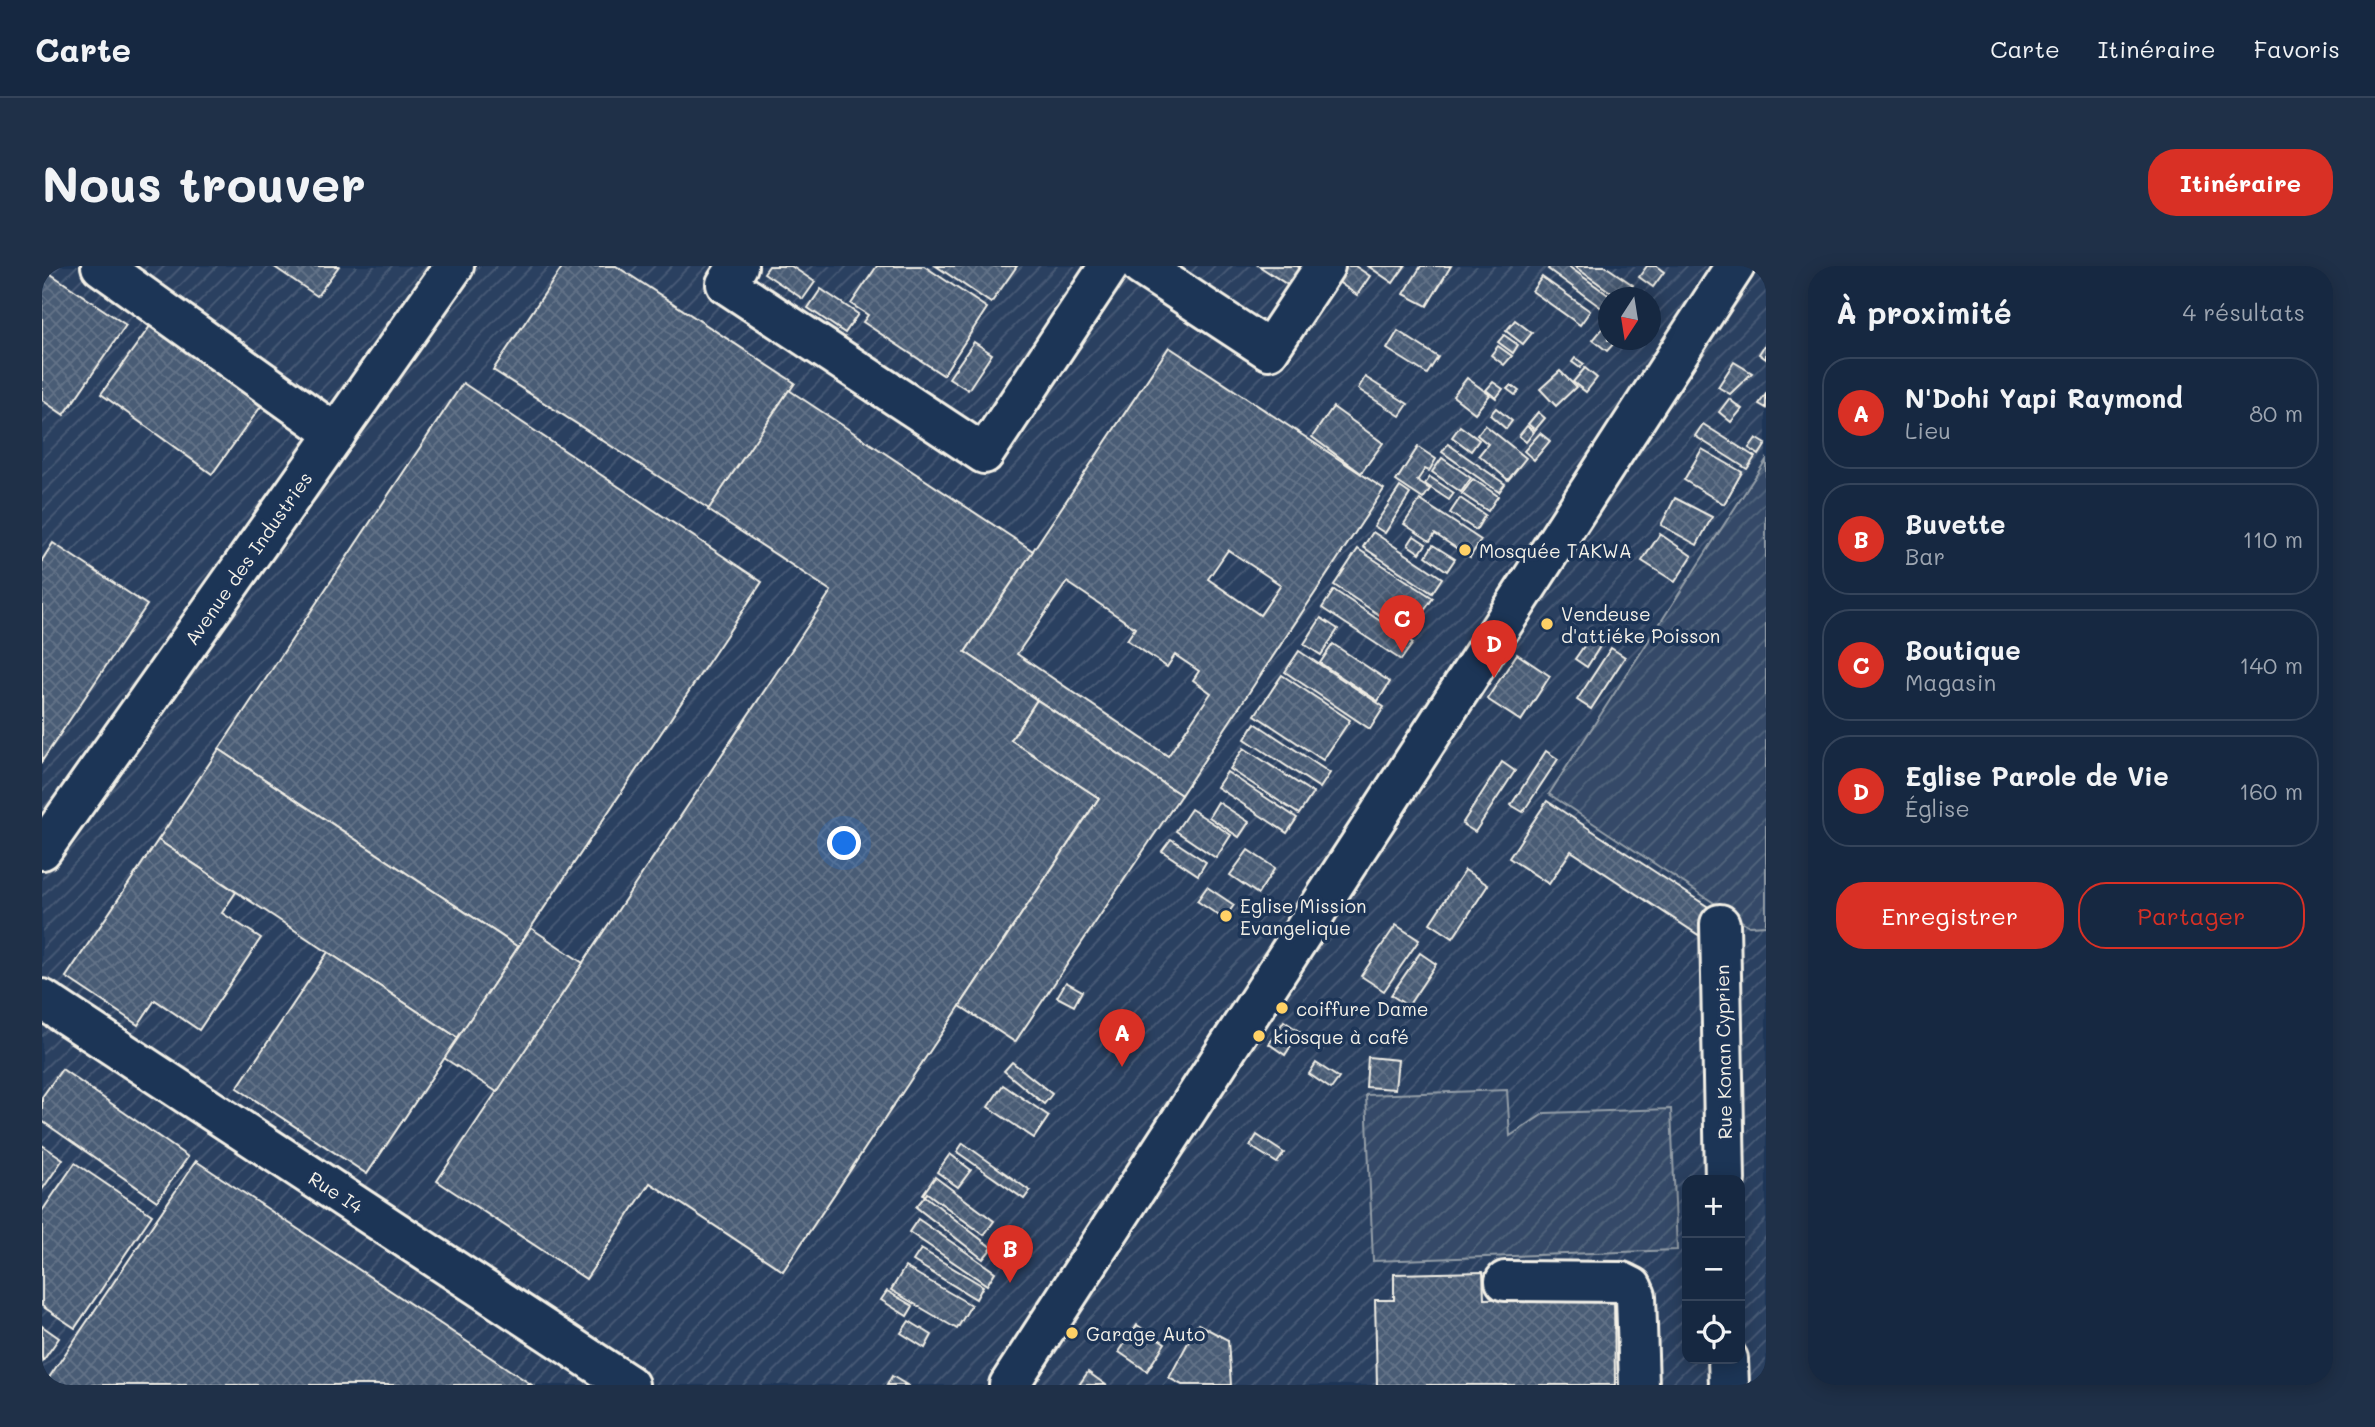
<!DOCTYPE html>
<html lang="fr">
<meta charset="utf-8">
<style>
:root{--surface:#162841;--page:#1f3048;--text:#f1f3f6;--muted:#9ea6b1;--line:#35445a;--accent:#d93025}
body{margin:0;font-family:Mali,sans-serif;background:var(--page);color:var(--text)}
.controls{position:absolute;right:21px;bottom:21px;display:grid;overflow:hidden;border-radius:14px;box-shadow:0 4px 18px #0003}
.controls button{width:63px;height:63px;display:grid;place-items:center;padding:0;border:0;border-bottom:2px solid var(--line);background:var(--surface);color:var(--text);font:35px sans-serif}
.compass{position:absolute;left:1556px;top:21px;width:63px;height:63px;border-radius:50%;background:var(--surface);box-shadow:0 4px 18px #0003;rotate:192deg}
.you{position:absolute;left:803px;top:578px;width:24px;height:24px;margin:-18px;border:5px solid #fff;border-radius:50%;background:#1a73e8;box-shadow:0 0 0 10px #1a73e833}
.badge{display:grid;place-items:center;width:46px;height:46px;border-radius:50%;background:var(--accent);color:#fff;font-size:23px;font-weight:700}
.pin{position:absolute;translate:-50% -58px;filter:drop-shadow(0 2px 4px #0008)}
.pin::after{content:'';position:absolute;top:37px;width:24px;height:21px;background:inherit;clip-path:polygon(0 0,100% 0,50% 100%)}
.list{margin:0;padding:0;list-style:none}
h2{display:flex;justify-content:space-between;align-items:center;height:91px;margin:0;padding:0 28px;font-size:30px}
h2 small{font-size:23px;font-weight:400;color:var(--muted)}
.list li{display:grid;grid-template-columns:46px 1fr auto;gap:21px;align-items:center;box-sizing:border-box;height:112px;margin:0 14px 14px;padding:0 14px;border:2px solid var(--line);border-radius:28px}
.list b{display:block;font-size:26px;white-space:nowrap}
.list p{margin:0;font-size:23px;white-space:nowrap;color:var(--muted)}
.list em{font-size:23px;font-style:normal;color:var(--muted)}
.actions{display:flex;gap:14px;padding:21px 28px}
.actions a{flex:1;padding:16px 0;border:2px solid var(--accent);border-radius:28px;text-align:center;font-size:24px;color:var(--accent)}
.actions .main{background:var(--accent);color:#fff}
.icon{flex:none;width:38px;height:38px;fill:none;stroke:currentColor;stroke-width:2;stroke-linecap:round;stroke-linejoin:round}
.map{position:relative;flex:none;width:1724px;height:1119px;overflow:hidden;border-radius:28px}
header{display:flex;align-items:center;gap:42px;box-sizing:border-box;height:98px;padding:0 35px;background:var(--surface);border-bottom:2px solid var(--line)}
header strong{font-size:33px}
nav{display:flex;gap:38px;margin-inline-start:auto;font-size:24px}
.intro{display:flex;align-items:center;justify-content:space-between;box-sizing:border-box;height:168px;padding:0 42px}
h1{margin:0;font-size:49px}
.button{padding:18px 32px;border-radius:28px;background:var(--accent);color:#fff;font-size:24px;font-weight:700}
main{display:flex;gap:42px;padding:0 42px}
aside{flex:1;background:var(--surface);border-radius:28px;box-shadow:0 4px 18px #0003}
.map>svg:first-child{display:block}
</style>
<header>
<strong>Carte</strong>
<nav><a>Carte</a><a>Itinéraire</a><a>Favoris</a></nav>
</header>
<div class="intro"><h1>Nous trouver</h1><a class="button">Itinéraire</a></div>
<main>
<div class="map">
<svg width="1724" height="1119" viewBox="0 0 1724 1119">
<defs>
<pattern id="industrial-furrows" width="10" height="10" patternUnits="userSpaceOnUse" patternTransform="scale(1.75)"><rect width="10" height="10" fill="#2a4060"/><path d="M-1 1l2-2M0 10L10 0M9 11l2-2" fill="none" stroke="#4a5c77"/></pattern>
<pattern id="garden-furrows" width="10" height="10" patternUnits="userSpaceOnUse" patternTransform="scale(1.75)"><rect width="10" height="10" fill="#354a67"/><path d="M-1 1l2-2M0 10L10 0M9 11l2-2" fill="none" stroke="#53657d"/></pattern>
<pattern id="building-cross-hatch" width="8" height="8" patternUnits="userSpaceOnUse" patternTransform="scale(1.75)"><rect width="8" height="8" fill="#485b74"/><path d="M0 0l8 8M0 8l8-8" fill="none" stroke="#637388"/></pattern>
</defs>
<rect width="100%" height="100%" fill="#1d3557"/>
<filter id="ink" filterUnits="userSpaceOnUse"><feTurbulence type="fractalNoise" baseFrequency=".0143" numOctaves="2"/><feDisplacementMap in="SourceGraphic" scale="14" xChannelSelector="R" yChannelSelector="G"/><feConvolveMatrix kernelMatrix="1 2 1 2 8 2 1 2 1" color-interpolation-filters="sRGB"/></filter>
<g filter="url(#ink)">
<path fill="url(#industrial-furrows)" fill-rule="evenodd" d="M 0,0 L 1724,0 L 1724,1119 L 0,1119 ZM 1566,32 L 1608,32 L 1608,74 L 1566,74 ZM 1645,914 L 1698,914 L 1698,1093 L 1645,1093 Z"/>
<g fill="url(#garden-furrows)" stroke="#949ea8" stroke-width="2">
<polygon points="1724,194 1724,659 1707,660 1507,528"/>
<polygon points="1465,824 1468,870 1503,847 1629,843 1635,984 1331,995 1324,829"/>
</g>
<g fill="url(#building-cross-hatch)" stroke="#f4f1e8" stroke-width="2" fill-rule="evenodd">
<polygon points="231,0 297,0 275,30"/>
<polygon points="521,0 574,0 753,117 667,243 451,104"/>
<polygon points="727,0 749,0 773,16 761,33 722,7"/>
<polygon points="835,0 882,0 945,42 901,109 821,56 826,49 809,38"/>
<polygon points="894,0 975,0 949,37"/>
<polygon points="1217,0 1276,0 1258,27"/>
<polygon points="1305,0 1313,0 1328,10 1315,29 1295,15"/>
<polygon points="1326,0 1363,0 1351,17"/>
<polygon points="1379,0 1409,0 1385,40 1362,28"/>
<polygon points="1508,0 1526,0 1569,31 1566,32 1561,43 1506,3"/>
<polygon points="1532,0 1563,0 1591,19 1583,32 1577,32"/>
<polygon points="1605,0 1614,0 1622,6 1611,21 1597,11"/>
<polygon points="0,2 84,59 22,149 0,134"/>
<polygon points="1500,11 1548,45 1538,59 1490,25"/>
<polygon points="779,23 816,48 803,67 766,42"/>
<polygon points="1473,54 1490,67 1481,78 1464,65"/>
<polygon points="1566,56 1566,74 1575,74 1565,85 1551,74"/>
<polygon points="109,59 220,139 170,208 59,128"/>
<polygon points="1356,65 1396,91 1385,108 1345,83"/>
<polygon points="1462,69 1476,79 1471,87 1456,76"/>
<polygon points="932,76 950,88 926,124 907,112"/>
<polygon points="1724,77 1724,93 1717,88"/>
<polygon points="1456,80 1470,90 1462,99 1449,89"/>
<path d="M 1127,81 L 1342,223 L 1139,529 L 923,386 ZM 1186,284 L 1239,319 L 1218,349 L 1166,313 ZM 1025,316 L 1093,362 L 1085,374 L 1125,401 L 1133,389 L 1157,405 L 1151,414 L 1169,427 L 1126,490 L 975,388 Z"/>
<polygon points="1533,92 1542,98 1538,102 1530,96"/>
<polygon points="1692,96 1710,107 1688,128 1676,121"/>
<polygon points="1543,102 1555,112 1544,126 1531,116"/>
<polygon points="1518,105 1534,121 1514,140 1498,123"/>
<polygon points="1323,111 1366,138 1358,150 1316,123"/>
<polygon points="1425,112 1448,129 1433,147 1411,130"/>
<polygon points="1451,116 1461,123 1454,132 1444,124"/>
<polygon points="421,117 720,316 476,681 177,483"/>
<polygon points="1469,119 1477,125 1473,129 1465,123"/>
<polygon points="747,124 991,285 923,386 995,434 969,474 1057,532 741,1005 608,917 544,1013 395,915 789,325 666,244"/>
<polygon points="1724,128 1724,142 1717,138"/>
<polygon points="1687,133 1700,143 1689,156 1677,146"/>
<polygon points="1291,141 1341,177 1319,207 1270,171"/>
<polygon points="1454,142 1470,155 1464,163 1448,149"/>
<polygon points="1496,146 1503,152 1493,164 1486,158"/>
<polygon points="1661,158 1713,191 1705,203 1653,170"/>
<polygon points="1443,159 1484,192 1466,214 1437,189 1446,178 1435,169"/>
<polygon points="1418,160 1437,174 1429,185 1410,171"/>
<polygon points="1485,160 1492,166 1484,176 1477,170"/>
<polygon points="1498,167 1508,175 1492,194 1482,185"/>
<polygon points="1714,172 1724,178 1717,189 1707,182"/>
<polygon points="1406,178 1463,218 1457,226 1400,186"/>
<polygon points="1376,181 1394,193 1387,205 1383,203 1375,215 1388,223 1381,233 1354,215"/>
<polygon points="1660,183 1700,206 1682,238 1642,214"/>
<polygon points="1400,192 1429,212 1419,226 1390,206"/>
<polygon points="1388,211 1412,227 1407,234 1383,218"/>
<polygon points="1431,213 1456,230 1446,245 1420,228"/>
<polygon points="1358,221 1368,228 1343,267 1332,260"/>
<polygon points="1418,232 1443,249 1434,264 1408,247"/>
<polygon points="1633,232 1670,251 1655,279 1619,259"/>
<polygon points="1378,234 1439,274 1428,291 1393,268 1388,275 1362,258"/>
<polygon points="1331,266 1400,312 1390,327 1321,281"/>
<polygon points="1618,268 1650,290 1633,316 1600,295"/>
<polygon points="1372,270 1384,278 1378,287 1366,279"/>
<polygon points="11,277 105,339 0,495 0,294"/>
<polygon points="1391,279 1413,293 1405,305 1384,290"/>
<polygon points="1316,283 1391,332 1366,368 1292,319"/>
<polygon points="1292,324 1371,377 1359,394 1280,342"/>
<polygon points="1279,352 1296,363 1279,389 1262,378"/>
<polygon points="1551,367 1562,374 1545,401 1533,393"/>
<polygon points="1291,378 1348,416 1336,435 1278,397"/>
<polygon points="1569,382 1583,391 1549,443 1535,434"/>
<polygon points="1257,385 1342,441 1328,463 1243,406"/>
<polygon points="1475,388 1508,410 1479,455 1445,433"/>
<polygon points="1240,409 1308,454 1281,494 1213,449"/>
<polygon points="995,434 1139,529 973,776 918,740 1057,532 969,474"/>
<polygon points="1213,457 1288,507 1278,522 1203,473"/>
<polygon points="1202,482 1271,527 1257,548 1188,503"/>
<polygon points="177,483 476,681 416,772 116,574"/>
<polygon points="1504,485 1516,493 1481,546 1469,539"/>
<polygon points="1460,496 1473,505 1433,566 1420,558"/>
<polygon points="1185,506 1255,552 1245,567 1175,521"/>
<polygon points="1505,535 1674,646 1658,670 1529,585 1507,618 1467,592"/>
<polygon points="1176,536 1207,556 1197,571 1167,551"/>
<polygon points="1149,543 1189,569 1174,592 1134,565"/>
<polygon points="1129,573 1164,596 1156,609 1120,585"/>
<polygon points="116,574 194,626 180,647 219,672 157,764 113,734 96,759 24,711"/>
<polygon points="1206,584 1233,602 1216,628 1188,609"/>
<polygon points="1423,604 1446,619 1411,672 1388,657"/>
<polygon points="1165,621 1192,639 1182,653 1155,635"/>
<polygon points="1354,659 1377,674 1342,725 1319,710"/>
<polygon points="489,662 541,697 455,826 402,792"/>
<polygon points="286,686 416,772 325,908 195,822"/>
<polygon points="1378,687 1394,698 1366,740 1349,729"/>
<polygon points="1024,716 1040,725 1032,740 1015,731"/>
<polygon points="1242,755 1258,766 1243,789 1227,778"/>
<polygon points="1326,791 1356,794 1353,823 1324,821"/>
<polygon points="970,796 1010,828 1002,838 962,805"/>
<polygon points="1274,797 1297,812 1289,823 1267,808"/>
<polygon points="20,803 146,891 115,935 0,855 0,831"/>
<polygon points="961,819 1007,850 992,872 946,841"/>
<polygon points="1215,869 1242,887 1235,897 1208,880"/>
<polygon points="921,877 988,925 982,933 915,886"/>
<polygon points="0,879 21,893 0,924"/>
<polygon points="908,888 929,904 916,921 895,906"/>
<polygon points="154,895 490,1119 2,1119"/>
<polygon points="33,897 110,949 33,1062 0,1040 0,945"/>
<polygon points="893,911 952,955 942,969 885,927 883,930 881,928"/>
<polygon points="883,930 950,982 941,993 874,941"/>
<polygon points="876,953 953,1006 945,1019 867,966"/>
<polygon points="879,983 941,1020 934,1033 871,995"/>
<polygon points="863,1001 929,1039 915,1063 849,1024"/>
<polygon points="1441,1006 1442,1033 1572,1031 1573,1119 1335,1119 1333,1034 1352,1034 1352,1008"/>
<polygon points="845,1025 871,1040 865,1050 839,1034"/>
<polygon points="867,1055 890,1069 883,1082 859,1067"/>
<polygon points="1156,1058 1186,1074 1189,1119 1140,1119 1127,1112"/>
<polygon points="1095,1059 1123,1077 1105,1105 1077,1086"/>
<polygon points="0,1060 17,1072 0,1096"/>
<polygon points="1046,1106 1064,1119 1037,1119"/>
<polygon points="850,1110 865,1119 845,1119"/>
</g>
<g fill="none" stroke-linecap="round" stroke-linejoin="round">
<g stroke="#f4f1e8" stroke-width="44">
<g id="minor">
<polyline points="59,0 294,168"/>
<polyline points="696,0 684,18 942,188 1067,0"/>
<polyline points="1099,0 1227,84 1283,0"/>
<polyline points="0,584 412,0"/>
<polyline points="1678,658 1683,914"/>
<polyline points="0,733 587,1119"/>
<polyline points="1463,1015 1580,1016 1590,1021 1594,1030 1597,1119"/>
<polyline points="1686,1093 1687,1119"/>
<polyline points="967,1119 1693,0"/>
</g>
</g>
<use href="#minor" stroke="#1d3557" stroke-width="38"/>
</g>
</g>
<g fill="#ffd166" stroke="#1d3557" stroke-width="2.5">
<circle cx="1423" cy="284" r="7"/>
<circle cx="1505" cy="358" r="7"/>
<circle cx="1184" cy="650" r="7"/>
<circle cx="1240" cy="742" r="7"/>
<circle cx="1217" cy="770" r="7"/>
<circle cx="1030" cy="1067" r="7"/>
</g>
<g text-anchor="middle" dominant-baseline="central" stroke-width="7" stroke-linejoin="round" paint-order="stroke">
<g font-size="19" fill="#f4f1e8" stroke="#1d3557" text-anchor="start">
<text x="1437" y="284">Mosquée TAKWA</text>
<text x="1519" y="347">Vendeuse<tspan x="1519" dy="22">d'attiéke Poisson</tspan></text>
<text x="1198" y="639">Eglise Mission<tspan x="1198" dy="22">Evangelique</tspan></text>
<text x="1254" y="742">coiffure Dame</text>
<text x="1231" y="770">kiosque à café</text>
<text x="1044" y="1067">Garage Auto</text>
</g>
<g font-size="19" fill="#f4f1e8" stroke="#1d3557">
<text transform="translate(206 292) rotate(-55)">Avenue des Industries</text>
<text transform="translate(1681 786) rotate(-91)">Rue Konan Cyprien</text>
<text transform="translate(294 926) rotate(33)">Rue I4</text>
</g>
</g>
</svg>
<div class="controls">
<button>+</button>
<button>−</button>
<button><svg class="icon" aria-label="locate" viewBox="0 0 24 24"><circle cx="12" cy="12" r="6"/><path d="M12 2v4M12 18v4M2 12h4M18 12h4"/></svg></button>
</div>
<svg class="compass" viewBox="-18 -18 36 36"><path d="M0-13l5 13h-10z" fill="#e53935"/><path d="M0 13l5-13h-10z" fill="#9ea6b1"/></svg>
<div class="you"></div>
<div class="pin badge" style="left:1080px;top:801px">A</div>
<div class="pin badge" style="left:968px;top:1017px">B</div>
<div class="pin badge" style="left:1360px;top:387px">C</div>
<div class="pin badge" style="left:1452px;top:412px">D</div>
</div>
<aside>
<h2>À proximité<small>4 résultats</small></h2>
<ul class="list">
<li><span class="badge">A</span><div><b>N'Dohi Yapi Raymond</b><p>Lieu</p></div><em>80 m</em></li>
<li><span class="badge">B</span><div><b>Buvette</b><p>Bar</p></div><em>110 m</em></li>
<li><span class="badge">C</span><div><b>Boutique</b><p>Magasin</p></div><em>140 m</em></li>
<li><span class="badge">D</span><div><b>Eglise Parole de Vie</b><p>Église</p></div><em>160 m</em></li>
</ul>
<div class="actions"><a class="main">Enregistrer</a><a>Partager</a></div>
</aside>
</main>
